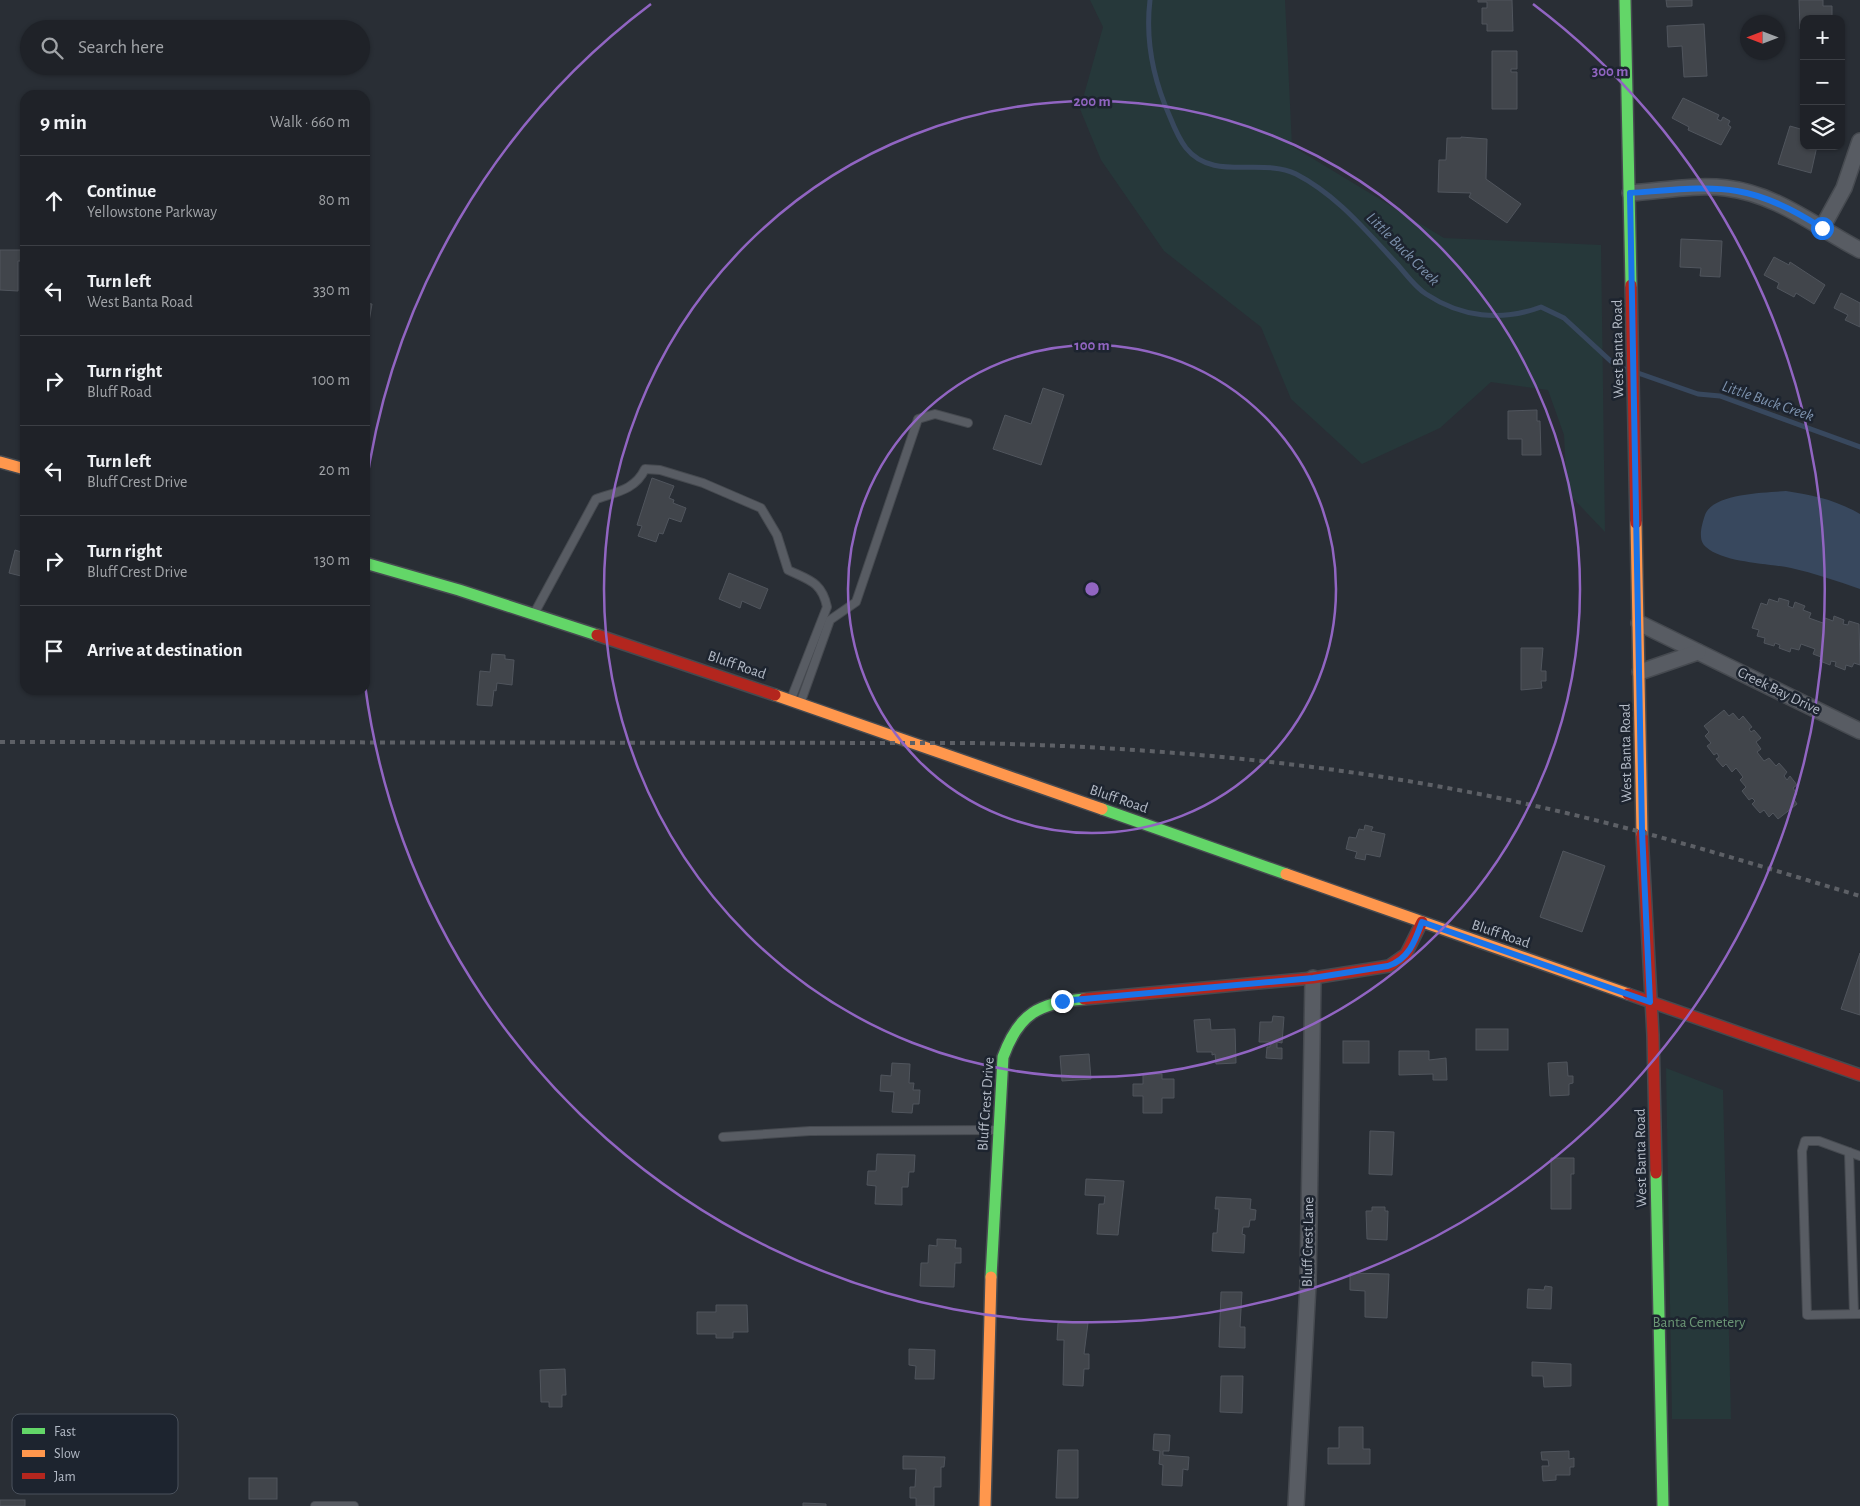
<!DOCTYPE html>
<meta charset="utf-8">
<style>
:root{--surface:#1f2228;--page:#2c2f34;--text:#f1f3f6;--muted:#a1a4a8;--line:#3c3f45}
body{margin:0;font-family:"Alegreya Sans",sans-serif;background:var(--page);color:var(--text)}
.controls{position:absolute;right:15px;top:15px;display:grid;overflow:hidden;border-radius:10px;box-shadow:0 1px 4px #0004}
.controls button{width:45px;height:45px;display:grid;place-items:center;padding:0;border:0;border-bottom:1px solid var(--line);background:var(--surface);color:var(--text);font:25px sans-serif}
.compass{position:absolute;left:1740px;top:15px;width:45px;height:45px;border-radius:50%;background:var(--surface);box-shadow:0 1px 4px #0004;rotate:270deg}
.stop{position:absolute;width:15px;height:15px;margin:-11px;border:4px solid #1a73e8;border-radius:50%;background:#fff}
.stop.end{background:#1a73e8;border-color:#fff;box-shadow:0 1px 5px #0008}
.list{margin:0;padding:0;list-style:none}
h2{display:flex;justify-content:space-between;align-items:center;height:65px;margin:0;padding:0 20px;font-size:21px}
h2 small{font-size:16px;font-weight:400;color:var(--muted)}
.list li{display:grid;grid-template-columns:32px 1fr auto;gap:15px;align-items:center;box-sizing:border-box;height:90px;padding:0 20px;border-top:1px solid var(--line)}
.list b{display:block;font-size:19px;white-space:nowrap}
.list p{margin:0;font-size:16px;white-space:nowrap;color:var(--muted)}
.list em{font-size:16px;font-style:normal;color:var(--muted)}
.icon{flex:none;width:28px;height:28px;fill:none;stroke:currentColor;stroke-width:2;stroke-linecap:round;stroke-linejoin:round}
.map{position:relative;flex:none;width:1860px;height:1506px;overflow:hidden}
.search{position:absolute;background:var(--surface);box-shadow:0 1px 4px #0004;left:20px;top:20px;width:350px;height:55px;display:flex;align-items:center;gap:12px;box-sizing:border-box;padding:0 18px;border-radius:28px;color:var(--muted);font-size:19px}
.panel{position:absolute;background:var(--surface);box-shadow:0 1px 4px #0004;left:20px;top:90px;width:350px;height:605px;border-radius:15px}
.map>svg:first-child{display:block}
</style>
<div class="map">
<svg width="1860" height="1506" viewBox="0 0 1860 1506">
<rect width="100%" height="100%" fill="#292e35"/>
<g fill="#26383a">
<polygon points="1090,0 1285,0 1292,146 1444,238 1601,245 1605,532 1567,492 1564,435 1548,390 1491,382 1440,428 1362,464 1291,399 1261,327 1164,251 1101,160 1080,109 1103,27"/>
<polygon points="1666,1068 1723,1090 1731,1419 1672,1419"/>
</g>
<path fill="#38485e" d="M 1786,491 C 1813,495 1836,500 1860,514 L 1860,589 C 1837,581 1814,573 1791,568 C 1767,563 1724,563 1706,547 C 1697,540 1702,524 1705,515 C 1713,493 1765,493 1786,491 Z"/>
<g fill="none" stroke-linecap="round" stroke-linejoin="round">
<g stroke="#38485e" stroke-width="5">
<path d="M 1150,0 C 1145,42 1153,79 1170,117 C 1174,127 1179,139 1186,148 C 1213,182 1261,157 1296,174 C 1337,195 1366,231 1397,264 C 1406,274 1415,287 1426,294 C 1461,317 1501,322 1541,307 L 1564,318 L 1615,365 L 1627,370"/>
<polyline points="1638,373 1698,394 1720,396 1860,447"/>
</g>
</g>
<g fill="#41454b" stroke="#50555d">
<polygon points="1478,0 1512,0 1513,31 1487,31 1487,24 1482,24 1482,8 1487,8 1487,2 1478,2"/>
<polygon points="1666,0 1692,0 1692,6 1667,7"/>
<polygon points="1799,0 1823,0 1823,6 1832,6 1832,19 1804,19 1804,29 1800,29"/>
<polygon points="1704,24 1707,76 1684,77 1682,46 1668,47 1667,26"/>
<polygon points="1492,51 1517,51 1517,69 1511,69 1511,72 1517,72 1517,109 1492,109"/>
<polygon points="1683,98 1719,115 1717,119 1721,121 1723,117 1730,121 1728,125 1731,127 1721,145 1688,130 1689,127 1672,118"/>
<polygon points="1790,126 1804,130 1804,146 1817,146 1811,173 1778,164"/>
<polygon points="1461,137 1487,139 1486,179 1521,204 1507,223 1469,197 1471,193 1438,192 1439,160 1446,160 1447,138 1461,138"/>
<polygon points="1681,239 1722,241 1720,277 1700,276 1701,268 1680,267"/>
<polygon points="0,250 23,250 23,261 18,261 18,291 0,290"/>
<polygon points="1774,257 1789,265 1790,262 1825,285 1814,304 1796,293 1794,297 1777,288 1779,283 1764,275"/>
<polygon points="1841,293 1860,303 1860,327 1845,320 1848,315 1834,308"/>
<polygon points="365,303 372,304 368,328 365,328"/>
<polygon points="1043,388 1064,395 1041,465 993,449 1005,415 1031,424"/>
<polygon points="1537,410 1537,421 1540,421 1541,455 1522,455 1522,439 1508,439 1508,411"/>
<polygon points="652,478 674,486 669,498 674,500 673,503 686,508 681,522 669,518 663,534 659,533 656,542 638,536 642,526 637,525"/>
<polygon points="15,550 25,553 25,577 9,573"/>
<polygon points="729,573 768,589 760,609 742,601 740,608 719,599"/>
<polygon points="1779,598 1789,601 1788,606 1793,608 1795,602 1805,606 1803,610 1811,613 1809,618 1823,623 1825,618 1833,621 1834,616 1844,620 1843,624 1848,625 1849,621 1859,624 1860,665 1854,663 1852,667 1846,665 1845,670 1835,666 1836,662 1831,661 1830,665 1820,661 1821,657 1813,654 1815,649 1801,644 1799,650 1791,648 1790,652 1779,648 1780,645 1775,643 1774,646 1764,643 1765,638 1757,636 1759,630 1752,628 1761,603 1767,605 1769,599 1778,602"/>
<polygon points="1521,648 1543,648 1541,671 1546,671 1546,681 1541,681 1542,688 1521,690"/>
<polygon points="492,654 505,655 505,659 514,660 512,685 497,683 496,691 494,690 492,706 477,705 480,671 490,672"/>
<polygon points="1724,710 1729,716 1733,713 1739,720 1743,716 1752,727 1749,729 1751,732 1754,730 1761,738 1756,742 1761,749 1757,752 1764,761 1769,758 1776,766 1779,763 1787,772 1784,776 1787,780 1790,776 1797,785 1793,788 1797,794 1793,798 1797,804 1778,819 1773,813 1769,817 1764,810 1760,813 1752,804 1755,801 1752,798 1749,800 1742,791 1746,787 1740,780 1743,777 1736,768 1732,772 1726,764 1723,767 1716,759 1719,757 1717,753 1714,755 1707,746 1711,743 1705,736 1709,732 1704,726"/>
<polygon points="1365,825 1373,827 1371,831 1385,834 1380,857 1366,854 1365,860 1355,858 1357,852 1346,849 1349,837 1356,838 1359,829 1364,830"/>
<polygon points="1563,851 1605,866 1582,932 1540,917"/>
<polygon points="1860,953 1860,1015 1841,1009"/>
<polygon points="1273,1016 1284,1017 1282,1043 1277,1042 1277,1048 1282,1048 1282,1059 1266,1058 1267,1047 1270,1047 1270,1042 1259,1042 1260,1022 1272,1022"/>
<polygon points="1210,1019 1211,1030 1235,1029 1236,1063 1216,1064 1215,1054 1212,1055 1212,1052 1197,1052 1194,1020"/>
<rect x="1476" y="1029" width="32" height="21"/>
<rect x="1343" y="1041" width="26" height="22"/>
<polygon points="1399,1051 1429,1051 1429,1060 1446,1058 1447,1080 1433,1080 1433,1074 1399,1075"/>
<polygon points="1089,1054 1091,1079 1062,1081 1060,1056"/>
<polygon points="1567,1062 1568,1076 1573,1076 1573,1083 1569,1084 1569,1095 1550,1096 1548,1063"/>
<polygon points="892,1063 910,1064 909,1083 914,1083 913,1090 920,1090 919,1104 913,1104 912,1113 892,1112 894,1092 880,1091 881,1075 891,1076"/>
<polygon points="1143,1074 1162,1074 1162,1079 1174,1079 1174,1098 1162,1098 1162,1113 1143,1113 1143,1096 1133,1096 1133,1084 1143,1084"/>
<polygon points="1370,1131 1394,1132 1392,1175 1369,1174"/>
<polygon points="877,1154 915,1155 914,1172 909,1172 908,1187 902,1187 902,1205 875,1204 876,1186 867,1185 868,1171 876,1171"/>
<polygon points="1551,1158 1574,1158 1574,1174 1571,1174 1571,1209 1551,1209"/>
<polygon points="1086,1179 1124,1181 1118,1235 1097,1234 1099,1204 1104,1204 1105,1196 1085,1195"/>
<polygon points="1216,1197 1251,1199 1250,1209 1256,1210 1255,1220 1250,1220 1249,1227 1243,1227 1242,1234 1245,1235 1244,1253 1212,1251 1213,1233 1217,1233 1219,1209 1215,1209"/>
<polygon points="1372,1207 1385,1207 1385,1211 1388,1211 1387,1240 1367,1239 1366,1211 1372,1211"/>
<polygon points="937,1239 956,1240 955,1248 961,1248 961,1263 955,1263 954,1287 920,1286 921,1263 928,1263 929,1245 937,1246"/>
<polygon points="1350,1273 1389,1274 1387,1318 1365,1317 1365,1291 1350,1290"/>
<polygon points="1545,1286 1552,1287 1551,1309 1527,1308 1528,1289 1544,1290"/>
<polygon points="1221,1292 1242,1292 1240,1327 1245,1327 1245,1348 1219,1347"/>
<polygon points="716,1305 747,1305 748,1332 733,1332 733,1338 716,1338 716,1334 697,1334 697,1312 716,1312"/>
<polygon points="1058,1323 1088,1323 1084,1354 1089,1354 1089,1369 1084,1369 1083,1386 1063,1385 1064,1340 1057,1340"/>
<polygon points="909,1349 935,1350 934,1379 915,1379 916,1366 909,1365"/>
<polygon points="1532,1362 1571,1364 1571,1386 1544,1387 1543,1376 1532,1376"/>
<polygon points="565,1369 566,1395 562,1395 562,1407 549,1407 549,1402 541,1402 540,1370"/>
<polygon points="1221,1376 1243,1376 1242,1413 1220,1412"/>
<polygon points="1339,1427 1363,1427 1363,1449 1370,1449 1370,1464 1328,1464 1328,1448 1339,1448"/>
<polygon points="1154,1434 1170,1435 1169,1451 1163,1451 1163,1455 1189,1457 1188,1470 1183,1469 1182,1486 1162,1485 1163,1465 1159,1464 1160,1451 1153,1450"/>
<polygon points="1058,1450 1078,1450 1078,1498 1056,1498"/>
<polygon points="1569,1451 1569,1459 1574,1458 1574,1467 1570,1467 1570,1475 1556,1475 1556,1480 1543,1481 1542,1466 1549,1466 1548,1460 1542,1460 1541,1452"/>
<polygon points="903,1456 945,1457 944,1467 941,1467 941,1487 934,1487 934,1506 916,1506 916,1498 910,1498 910,1487 915,1487 916,1469 903,1469"/>
<rect x="249" y="1478" width="28" height="21"/>
<rect x="0" y="1500" width="25" height="6"/>
<polygon points="803,1503 826,1504 826,1506 803,1506"/>
</g>
<g fill="none" stroke-linecap="round" stroke-linejoin="round">
<g stroke="#464a50" stroke-width="10">
<g id="lane">
<path d="M 535,612 L 596,499 C 616,492 635,490 645,469 L 660,470 L 703,483 L 761,508 L 777,535 L 788,570 C 809,580 822,582 827,607 L 791,699"/>
<polyline points="801,701 830,620 856,602 918,419 935,414 968,423"/>
<polyline points="723,1137 810,1131 997,1130"/>
<polyline points="1849,1152 1854,1314"/>
<polyline points="1860,1156 1819,1141 1805,1141 1802,1151 1807,1315 1860,1314"/>
<polyline points="315,1506 354,1506"/>
</g>
</g>
<g stroke="#464a50" stroke-width="18">
<g id="street">
<path d="M 1630,193 C 1661,191 1695,184 1726,188 C 1777,194 1816,227 1860,250"/>
<polyline points="1822,228 1844,188 1860,141"/>
<polyline points="1639,623 1860,731"/>
<polyline points="1640,672 1698,652"/>
<polyline points="1296,1506 1308,1284 1313,978"/>
</g>
</g>
<g stroke="#464a50" stroke-width="14">
<g id="fast">
<polyline points="1625,0 1631,285"/>
<polyline points="365,563 459,590 597,635"/>
<polyline points="1102,809 1286,874"/>
<polyline points="1656,1173 1663,1506"/>
<path d="M 991,1277 L 1003,1057 C 1019,1013 1039,1003 1084,999"/>
</g>
</g>
<g stroke="#464a50" stroke-width="14">
<g id="slow">
<polyline points="0,462 25,469"/>
<polyline points="1636,523 1642,834"/>
<polyline points="775,695 1102,809"/>
<polyline points="1286,874 1628,994"/>
<polyline points="985,1506 991,1277"/>
</g>
</g>
<g stroke="#464a50" stroke-width="14">
<g id="jam">
<polyline points="1631,285 1636,523"/>
<polyline points="597,635 775,695"/>
<polyline points="1642,834 1653,1035 1656,1173"/>
<polyline points="1628,994 1860,1075"/>
<polyline points="1084,999 1313,978 1389,966 1406,954 1422,922"/>
</g>
</g>
<use href="#lane" stroke="#585c63" stroke-width="8"/>
<use href="#street" stroke="#585c63" stroke-width="15"/>
<use href="#fast" stroke="#63d668" stroke-width="11"/>
<use href="#slow" stroke="#ff974d" stroke-width="11"/>
<use href="#jam" stroke="#b3261e" stroke-width="11"/>
<path stroke="#5d6066" stroke-width="4" stroke-dasharray="5 5" stroke-linecap="butt" d="M 0,742 L 970,743 C 1165,747 1359,765 1549,809 C 1654,833 1757,865 1860,896"/>
</g>
<g fill="none" stroke-linecap="round" stroke-linejoin="round">
<path stroke="#1a73e8" stroke-width="6" d="M 1062,1001 L 1313,978 L 1388,966 C 1409,959 1415,941 1422,922 L 1650,1002 L 1642,831 L 1630,193 C 1714,187 1747,179 1822,228"/>
</g>
<g fill="none" stroke="#9165c2" stroke-width="2.5">
<circle cx="1092" cy="589" r="244"/>
<circle cx="1092" cy="589" r="488"/>
<path d="M365 493A733 733 0 0 1 651 4M1533 4A733 733 0 1 1 365 685"/>
</g>
<g text-anchor="middle" dominant-baseline="central" stroke-width="5" stroke-linejoin="round" paint-order="stroke">
<g font-size="15" fill="#b3bac6" stroke="#1d242f">
<text transform="translate(1618 349) rotate(-91)">West Banta Road</text>
<text transform="translate(737 665) rotate(19)">Bluff Road</text>
<text transform="translate(1779 691) rotate(26)">Creek Bay Drive</text>
<text transform="translate(1626 753) rotate(-91)">West Banta Road</text>
<text transform="translate(1119 799) rotate(19)">Bluff Road</text>
<text transform="translate(1501 934) rotate(19)">Bluff Road</text>
<text transform="translate(986 1104) rotate(-86)">Bluff Crest Drive</text>
<text transform="translate(1641 1158) rotate(-91)">West Banta Road</text>
<text transform="translate(1308 1242) rotate(-89)">Bluff Crest Lane</text>
</g>
<g font-size="15" fill="#6b9675" stroke="#1d242f">
<text x="1699" y="1322">Banta Cemetery</text>
</g>
<g font-size="16" font-style="italic" fill="#7c91ac" stroke="#1d242f">
<text transform="translate(1403 249) rotate(45)">Little Buck Creek</text>
<text transform="translate(1768 401) rotate(19)">Little Buck Creek</text>
</g>
</g>
<rect x="12" y="1414" width="166" height="80" rx="8" fill="#1d242f" stroke="#4a515c" stroke-width="1"/>
<rect x="22" y="1428" width="23" height="6" fill="#63d668"/>
<rect x="22" y="1450" width="23" height="7" fill="#ff974d"/>
<rect x="22" y="1473" width="23" height="6" fill="#b3261e"/>
<g font-size="14" fill="#b3bac6">
<text x="54" y="1436">Fast</text>
<text x="54" y="1458">Slow</text>
<text x="54" y="1481">Jam</text>
</g>
<circle cx="1092" cy="589" r="8" fill="#9165c2" stroke="#1d242f" stroke-width="2.5"/>
<g font-size="15" text-anchor="middle" font-weight="bold" fill="#9165c2" stroke="#1d242f" stroke-width="5" stroke-linejoin="round" paint-order="stroke">
<text x="1610" y="76">300 m</text>
<text x="1092" y="106">200 m</text>
<text x="1092" y="350">100 m</text>
</g>
</svg>
<div class="controls">
<button>+</button>
<button>−</button>
<button><svg class="icon" aria-label="layers" viewBox="0 0 24 24"><path d="M12 4l9 5-9 5-9-5zM3 14l9 5 9-5"/></svg></button>
</div>
<svg class="compass" viewBox="-18 -18 36 36"><path d="M0-13l5 13h-10z" fill="#e53935"/><path d="M0 13l5-13h-10z" fill="#a1a4a8"/></svg>
<div class="stop" style="left:1822px;top:228px"></div>
<div class="stop end" style="left:1062px;top:1001px"></div>
<div class="search"><svg class="icon" aria-label="search" viewBox="0 0 24 24"><circle cx="10" cy="10" r="6"/><path d="M15 15l6 6"/></svg>Search here</div>
<section class="panel">
<h2>9 min<small>Walk · 660 m</small></h2>
<ul class="list">
<li><svg class="icon" aria-label="ahead" viewBox="0 0 24 24"><path d="M12 20V5M6 11l6-6 6 6"/></svg><div><b>Continue</b><p>Yellowstone Parkway</p></div><em>80 m</em></li>
<li><svg class="icon" aria-label="left" viewBox="0 0 24 24"><path d="M17 20v-9H6M10 6l-5 5 5 5"/></svg><div><b>Turn left</b><p>West Banta Road</p></div><em>330 m</em></li>
<li><svg class="icon" aria-label="right" viewBox="0 0 24 24"><path d="M7 20v-9h11M14 6l5 5-5 5"/></svg><div><b>Turn right</b><p>Bluff Road</p></div><em>100 m</em></li>
<li><svg class="icon" aria-label="left" viewBox="0 0 24 24"><path d="M17 20v-9H6M10 6l-5 5 5 5"/></svg><div><b>Turn left</b><p>Bluff Crest Drive</p></div><em>20 m</em></li>
<li><svg class="icon" aria-label="right" viewBox="0 0 24 24"><path d="M7 20v-9h11M14 6l5 5-5 5"/></svg><div><b>Turn right</b><p>Bluff Crest Drive</p></div><em>130 m</em></li>
<li><svg class="icon" aria-label="arrive" viewBox="0 0 24 24"><path d="M6 21V4h12l-3 4 3 4H6"/></svg><div><b>Arrive at destination</b></div></li>
</ul>
</section>
</div>
